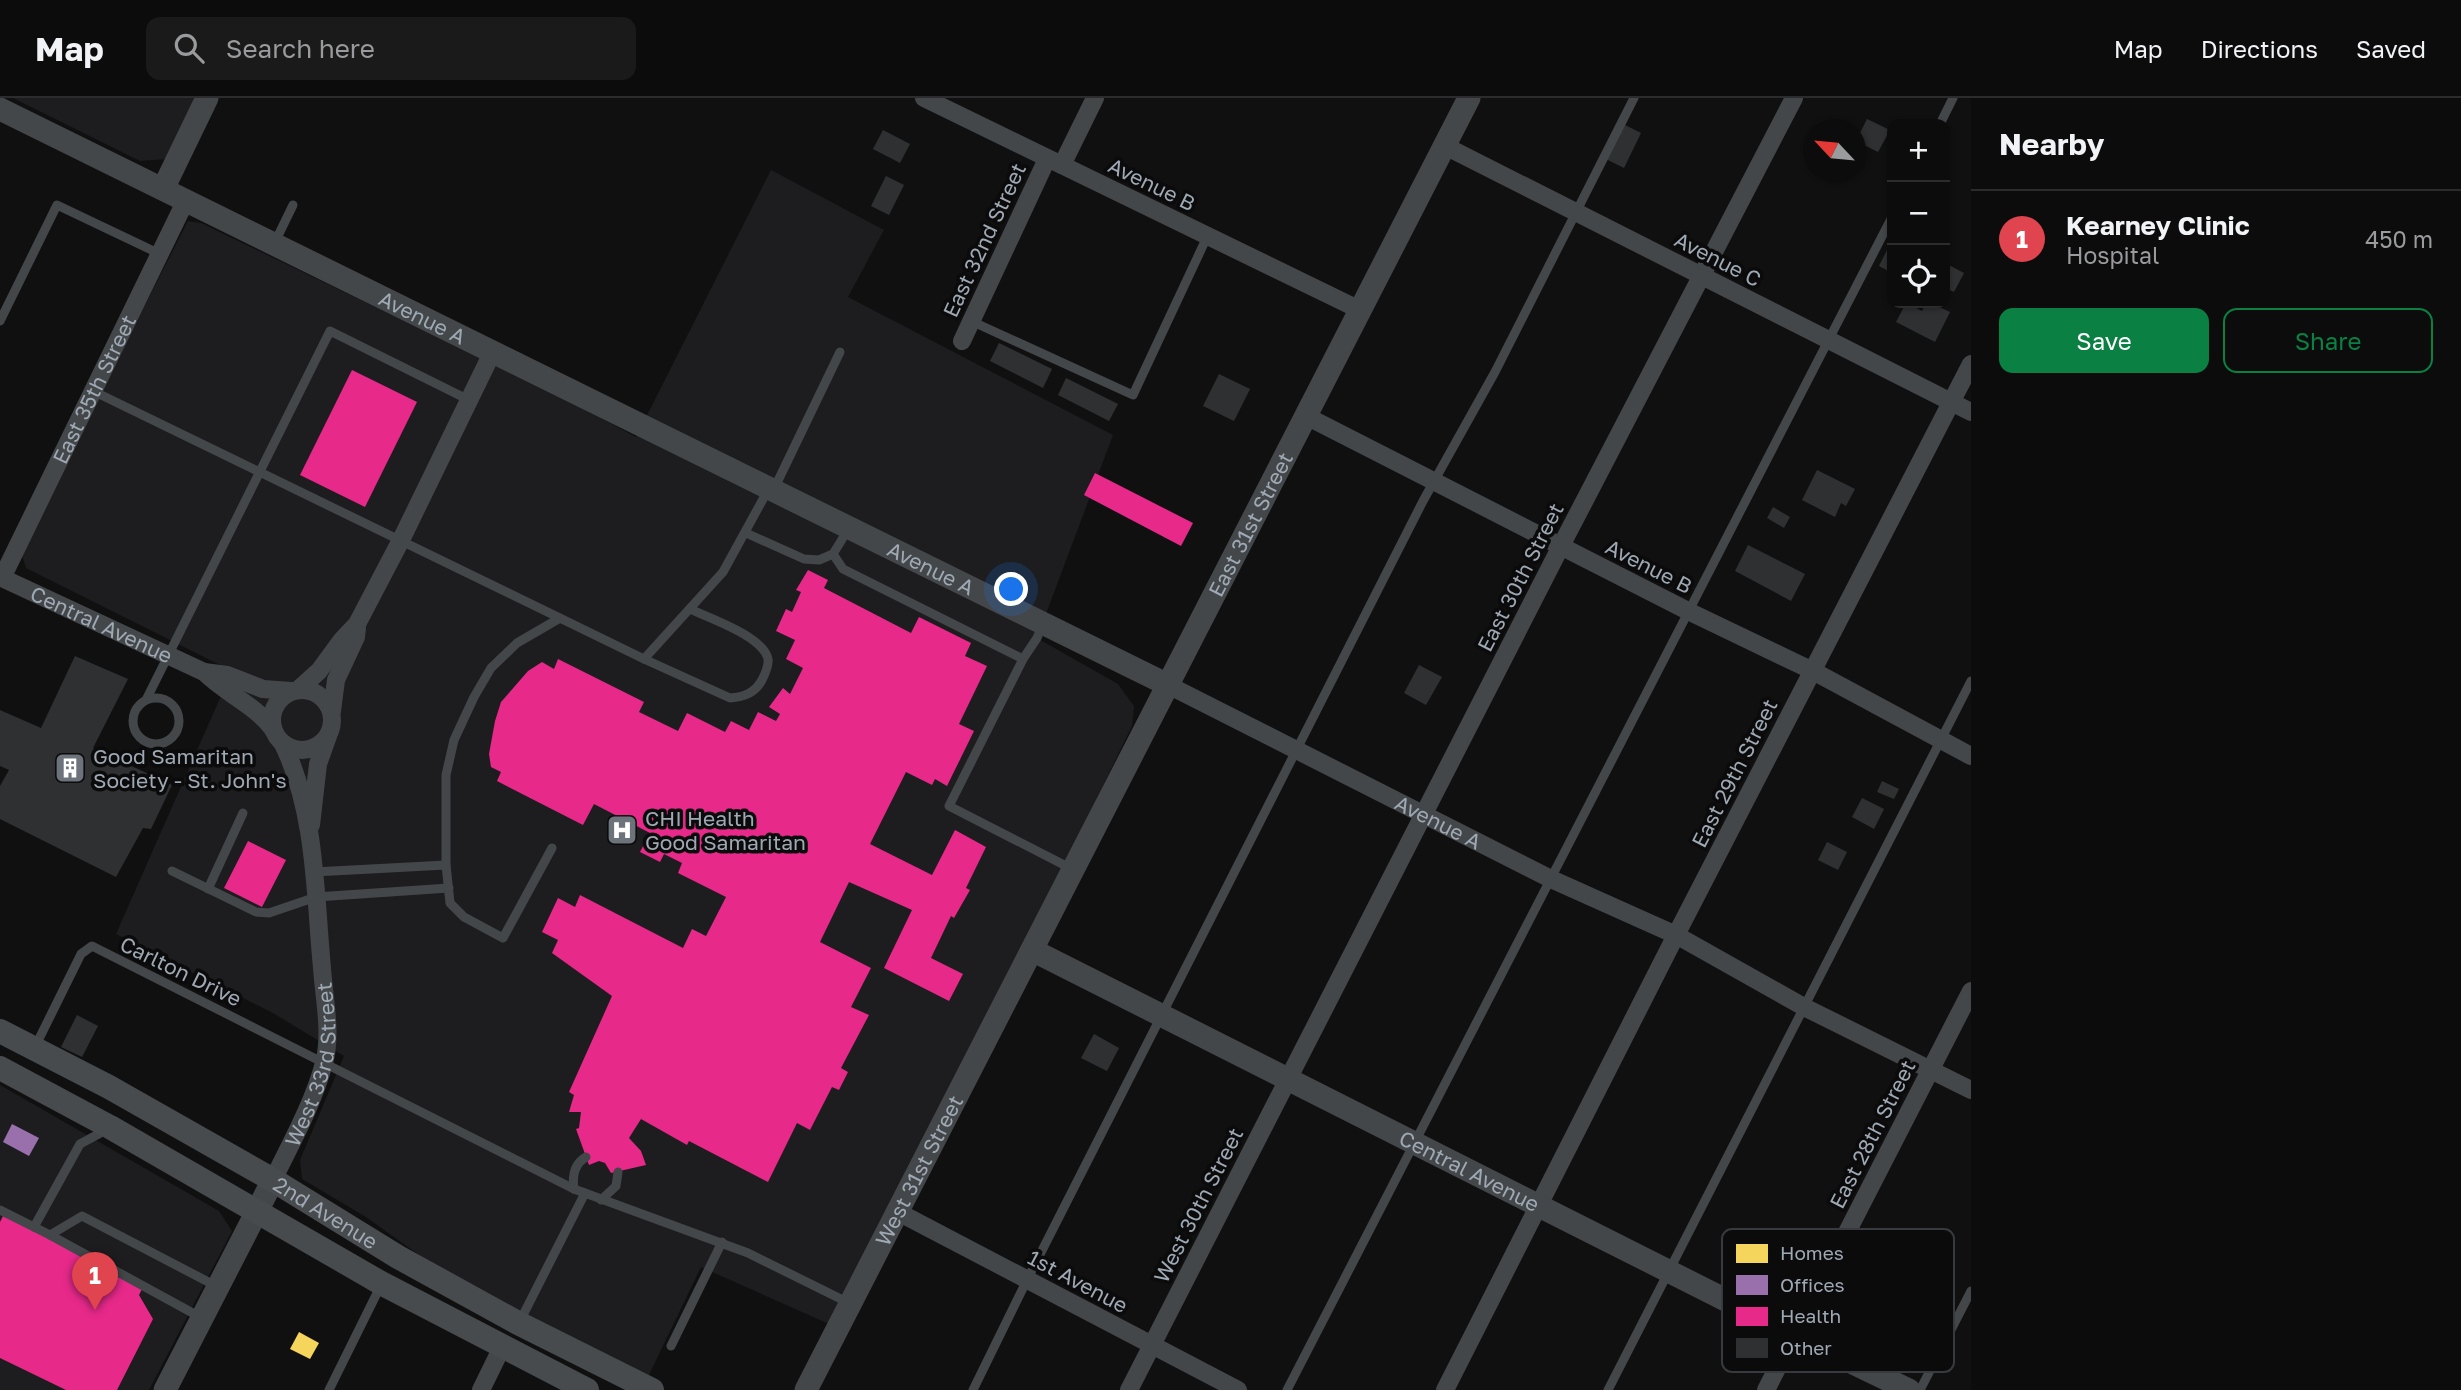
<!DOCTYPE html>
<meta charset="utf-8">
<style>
:root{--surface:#0c0c0d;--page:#1a1a1b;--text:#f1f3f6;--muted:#9a9b9d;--line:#2c2c2e;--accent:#0b8043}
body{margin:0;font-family:"Golos Text",sans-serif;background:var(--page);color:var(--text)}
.controls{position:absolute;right:21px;top:21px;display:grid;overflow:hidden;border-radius:14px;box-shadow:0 2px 5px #0004}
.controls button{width:63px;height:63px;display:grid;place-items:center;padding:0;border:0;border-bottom:2px solid var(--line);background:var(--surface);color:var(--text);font:35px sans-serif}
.compass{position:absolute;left:1803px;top:21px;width:63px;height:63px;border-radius:50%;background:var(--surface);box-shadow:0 2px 5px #0004;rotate:296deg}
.you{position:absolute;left:1012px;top:492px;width:24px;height:24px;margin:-18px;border:5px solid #fff;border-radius:50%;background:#1a73e8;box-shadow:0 0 0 10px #1a73e833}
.badge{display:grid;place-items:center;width:46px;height:46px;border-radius:50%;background:var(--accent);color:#fff;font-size:23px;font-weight:700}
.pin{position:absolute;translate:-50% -58px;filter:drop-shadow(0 2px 4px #0008)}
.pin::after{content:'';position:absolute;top:37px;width:24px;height:21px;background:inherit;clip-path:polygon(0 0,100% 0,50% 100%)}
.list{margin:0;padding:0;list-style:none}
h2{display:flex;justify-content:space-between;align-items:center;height:91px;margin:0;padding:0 28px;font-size:30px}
h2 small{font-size:23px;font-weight:400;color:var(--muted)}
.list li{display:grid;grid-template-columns:46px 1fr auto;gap:21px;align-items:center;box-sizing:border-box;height:98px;padding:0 28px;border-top:2px solid var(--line)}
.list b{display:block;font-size:26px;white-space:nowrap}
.list p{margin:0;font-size:23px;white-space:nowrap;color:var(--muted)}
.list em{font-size:23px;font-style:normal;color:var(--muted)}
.actions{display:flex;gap:14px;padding:21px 28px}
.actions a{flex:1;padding:16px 0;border:2px solid var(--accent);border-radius:14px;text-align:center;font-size:24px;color:var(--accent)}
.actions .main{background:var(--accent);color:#fff}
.icon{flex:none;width:38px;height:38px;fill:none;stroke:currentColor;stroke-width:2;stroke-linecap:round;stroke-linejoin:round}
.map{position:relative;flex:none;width:1971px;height:1292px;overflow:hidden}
header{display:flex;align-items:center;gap:42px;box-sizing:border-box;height:98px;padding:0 35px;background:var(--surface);border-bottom:2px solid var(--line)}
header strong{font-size:33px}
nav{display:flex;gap:38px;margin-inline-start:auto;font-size:24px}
.search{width:490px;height:63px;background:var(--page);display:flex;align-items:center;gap:18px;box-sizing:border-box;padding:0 24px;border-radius:14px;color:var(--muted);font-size:26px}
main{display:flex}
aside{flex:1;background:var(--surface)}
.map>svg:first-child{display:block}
</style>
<header>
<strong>Map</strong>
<div class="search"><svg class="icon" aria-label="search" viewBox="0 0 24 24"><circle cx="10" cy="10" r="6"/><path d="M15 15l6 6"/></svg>Search here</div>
<nav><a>Map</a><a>Directions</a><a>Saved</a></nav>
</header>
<main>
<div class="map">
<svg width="1971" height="1292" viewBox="0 0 1971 1292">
<rect width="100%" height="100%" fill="#101011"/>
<g fill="#1d1d1f">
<polygon points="13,0 196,0 167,61 140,63"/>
<polygon points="771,72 884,132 848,199 1113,337 1037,540 1118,586 1134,608 1132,628 838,1230 701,1169 648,1279 447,1177 366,1119 302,1081 300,1062 344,958 273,915 116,836 232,573 26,470 20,452 188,123 201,125 562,299 636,339"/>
<polygon points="0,987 219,1113 232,1133 149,1292 0,1292"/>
</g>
<polygon fill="#f6d55c" points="299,1234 319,1245 310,1261 290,1251"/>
<polygon fill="#9970ab" points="12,1026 39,1040 29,1058 3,1044"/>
<g fill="#e7298a">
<polygon points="352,272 417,304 365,409 300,377"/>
<polygon points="1095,375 1193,425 1181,448 1084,397"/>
<polygon points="808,472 828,482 824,490 911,535 919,519 971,545 965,558 987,568 959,626 974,633 947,688 935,681 932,687 906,674 870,746 932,777 955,732 986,749 966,790 970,792 954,820 951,818 931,860 963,876 949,903 884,870 912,812 849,784 820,844 871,870 851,909 869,917 841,970 848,974 839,992 832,989 810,1032 797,1025 768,1084 689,1043 687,1047 641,1021 629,1040 641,1053 646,1067 611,1075 605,1065 599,1063 589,1067 576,1031 579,1030 581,1014 569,1014 574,997 569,994 612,898 552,855 558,842 542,834 558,800 575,809 580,797 683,850 692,831 706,838 726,799 678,775 682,765 664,756 660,764 640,754 650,735 594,706 583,727 497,683 501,674 491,669 489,656 495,623 501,604 528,573 542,564 554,571 558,561 644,604 639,614 678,633 687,615 725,634 731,623 749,632 758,614 776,623 780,616 769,609 783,590 790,596 803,570 786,561 795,542 776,533 786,511 792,514 801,494 796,492"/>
<polygon points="248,743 286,762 262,809 224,790"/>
<polygon points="5,1114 145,1185 139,1197 153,1221 117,1292 66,1292 0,1260 0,1124"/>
</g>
<g fill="#2f3032">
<polygon points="1867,21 1890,32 1878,54 1856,43"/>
<polygon points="1623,26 1641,35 1624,70 1606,61"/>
<polygon points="883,32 910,46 900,65 873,51"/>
<polygon points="886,78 904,87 889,117 871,108"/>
<polygon points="1887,152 1892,155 1892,175 1879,168"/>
<polygon points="1945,165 1964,175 1954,194 1945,190"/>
<polygon points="1906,205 1922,213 1926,205 1931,205 1950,214 1935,244 1896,224"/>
<polygon points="999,245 1052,271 1043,290 990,263"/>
<polygon points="1219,276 1250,291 1234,323 1203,308"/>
<polygon points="1066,280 1118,306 1109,323 1058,297"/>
<polygon points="1817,372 1855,391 1846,408 1841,405 1835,419 1802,402"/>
<polygon points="1773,409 1790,419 1784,430 1767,420"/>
<polygon points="1748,447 1805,476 1791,503 1735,473"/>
<polygon points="75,558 128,581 93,650 172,687 151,731 143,730 116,779 0,721 0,688 9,672 0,668 0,612 41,630"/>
<polygon points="1419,567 1442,579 1426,607 1404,595"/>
<polygon points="1882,683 1899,691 1894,701 1877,694"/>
<polygon points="1862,700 1884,711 1874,731 1852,719"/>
<polygon points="1827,744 1847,754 1838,772 1818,762"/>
<polygon points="77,917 98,928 82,959 61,949"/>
<polygon points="1094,936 1119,950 1107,973 1081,960"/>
</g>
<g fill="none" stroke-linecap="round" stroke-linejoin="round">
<g stroke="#44474a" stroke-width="9">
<polyline points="1940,26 1953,0"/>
<polyline points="275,144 293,107"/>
<polyline points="0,223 57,107 160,156"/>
<polyline points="971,223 1133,297 1207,139"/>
<path d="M 93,293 L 644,561 L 730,600 C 744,599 755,595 762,582 C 765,576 769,567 768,561 C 763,538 709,520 690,511"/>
<polyline points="774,391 840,254"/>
<polyline points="849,430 833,456 843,471 1023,561 1037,540 1043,526"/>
<polyline points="746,435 804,461 819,462 833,456"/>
<polyline points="644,561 723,474 768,392"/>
<polyline points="1023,561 949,708 1072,771"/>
<circle cx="156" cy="623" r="23"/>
<polyline points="146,602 330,233 469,302"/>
<polyline points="552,750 503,840 464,819 450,805 446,767 446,677 454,642 474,599 491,570 517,545 560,520"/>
<polyline points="172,773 256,814 269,815 316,799 449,790"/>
<polyline points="314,774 446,767"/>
<polyline points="208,791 243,715"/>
<polyline points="35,949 81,856 92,848 574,1091 748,1155 849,1205"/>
<path d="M 574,1091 C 572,1078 574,1066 586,1059"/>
<polyline points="601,1102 616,1088 618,1074"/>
<polyline points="0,1112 50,1137 82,1118 216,1188"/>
<polyline points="34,1129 80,1046 106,1032"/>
<polyline points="50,1137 200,1219"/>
<polyline points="519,1225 585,1095"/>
<polyline points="671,1248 722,1144"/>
<polyline points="329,1292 381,1187"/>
<polyline points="973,1292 1027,1182 1423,403 1495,274 1634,0"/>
<polyline points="1287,1292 1892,119"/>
<polyline points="1608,1292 1971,583"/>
<polyline points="1920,1292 1971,1193"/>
</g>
<g stroke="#44474a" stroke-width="18">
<polyline points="924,0 1360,212"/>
<polyline points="1445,48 1971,314"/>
<polyline points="1062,67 1095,0"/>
<polyline points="962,243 1047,61"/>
<polyline points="1306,318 1690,514 1813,573 1971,658"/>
<path id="s1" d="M 0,479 L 204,574 C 226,596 254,606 273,631"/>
<path id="s2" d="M 2,480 L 186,102"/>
<polyline points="204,574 227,577 263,591 291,593"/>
<path id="s3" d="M 1168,587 L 1551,781 L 1676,837 L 1804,909 L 1971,992"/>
<polyline points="299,591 319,573 341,543 357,526 401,442 493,253"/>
<circle cx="302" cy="622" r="30"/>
<polyline points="332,613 336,582 356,539 357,530"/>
<polyline points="311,727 318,666 328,638"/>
<path id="s4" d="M 273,1082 C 291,1045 313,1006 324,965 C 332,936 324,900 322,870 C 315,796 316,714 283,646"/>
<polyline points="898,1114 1238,1292"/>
<polyline points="481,1292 502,1249"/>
<polyline points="1129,1292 1561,448 1794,0"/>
<polyline points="1445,1292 1676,837 1971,266"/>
<polyline points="1766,1292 1971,893"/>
</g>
<g stroke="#44474a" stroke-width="23">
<path id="s5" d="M 0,11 L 1168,587"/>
<polyline points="163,91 207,0"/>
<path id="s6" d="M 1032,852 L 1795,1237 L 1909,1292"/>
<polyline points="165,1292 273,1082"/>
<path id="s7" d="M 806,1292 L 1469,0"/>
</g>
<g stroke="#484b4e" stroke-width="24">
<path id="s8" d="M 0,933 L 109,989 L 273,1082 L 398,1159 L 518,1225 L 652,1292"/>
<polyline points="0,970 110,1029 381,1185 587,1292"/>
</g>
</g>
<defs>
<g id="building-square" transform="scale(1.575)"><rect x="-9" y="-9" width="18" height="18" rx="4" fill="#6d737b" stroke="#0b0b0c"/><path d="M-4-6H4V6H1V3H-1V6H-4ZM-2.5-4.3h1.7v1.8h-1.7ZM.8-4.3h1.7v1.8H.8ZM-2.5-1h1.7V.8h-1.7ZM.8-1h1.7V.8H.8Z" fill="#fff"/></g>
<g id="hospital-square" transform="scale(1.575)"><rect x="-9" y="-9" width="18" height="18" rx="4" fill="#6d737b" stroke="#0b0b0c"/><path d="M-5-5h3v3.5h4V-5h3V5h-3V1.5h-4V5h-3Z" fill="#fff"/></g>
</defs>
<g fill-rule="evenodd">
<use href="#building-square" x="70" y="670"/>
<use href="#hospital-square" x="622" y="732"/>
</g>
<g text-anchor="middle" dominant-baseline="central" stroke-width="7" stroke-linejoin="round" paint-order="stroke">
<g font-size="21" fill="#9fa9b4" stroke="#0b0b0c">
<text transform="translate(1152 86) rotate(26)">Avenue B</text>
<text transform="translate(984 142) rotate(-65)">East 32nd Street</text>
<text transform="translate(1718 161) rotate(27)">Avenue C</text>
<text stroke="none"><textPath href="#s5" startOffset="471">Avenue A</textPath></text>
<text stroke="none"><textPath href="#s2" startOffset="210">East 35th Street</textPath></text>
<text stroke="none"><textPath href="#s7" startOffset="973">East 31st Street</textPath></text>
<text transform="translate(1649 468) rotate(27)">Avenue B</text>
<text stroke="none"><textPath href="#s5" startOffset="1038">Avenue A</textPath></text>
<text transform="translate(1520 479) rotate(-63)">East 30th Street</text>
<text stroke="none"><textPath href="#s1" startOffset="112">Central Avenue</textPath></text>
<text transform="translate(1734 675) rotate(-63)">East 29th Street</text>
<text stroke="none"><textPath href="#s3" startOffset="303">Avenue A</textPath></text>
<text transform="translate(181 873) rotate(26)">Carlton Drive</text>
<text stroke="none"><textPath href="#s4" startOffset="124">West 33rd Street</textPath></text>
<text transform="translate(1872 1036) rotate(-63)">East 28th Street</text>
<text stroke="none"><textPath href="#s7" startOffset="247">West 31st Street</textPath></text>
<text stroke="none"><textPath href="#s6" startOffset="490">Central Avenue</textPath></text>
<text transform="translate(1198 1107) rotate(-63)">West 30th Street</text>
<text stroke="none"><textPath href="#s8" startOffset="373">2nd Avenue</textPath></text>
<text transform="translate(1078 1183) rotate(28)">1st Avenue</text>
</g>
<g font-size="21" fill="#9fa9b4" stroke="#0b0b0c" text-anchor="start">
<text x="93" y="658">Good Samaritan<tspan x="93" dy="24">Society - St. John's</tspan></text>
<text x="645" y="720">CHI Health<tspan x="645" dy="24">Good Samaritan</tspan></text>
</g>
</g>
<rect x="1722" y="1131" width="232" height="143" rx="10" fill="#0b0b0c" stroke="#373a3e" stroke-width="2"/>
<rect x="1736" y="1146" width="32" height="19" fill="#f6d55c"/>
<rect x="1736" y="1177" width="32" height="20" fill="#9970ab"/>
<rect x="1736" y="1209" width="32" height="19" fill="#e7298a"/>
<rect x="1736" y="1240" width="32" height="20" fill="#2f3032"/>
<g font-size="19" fill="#9fa9b4">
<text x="1780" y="1162">Homes</text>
<text x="1780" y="1194">Offices</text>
<text x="1780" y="1225">Health</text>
<text x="1780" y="1257">Other</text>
</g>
</svg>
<div class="controls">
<button>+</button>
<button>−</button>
<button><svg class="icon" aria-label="locate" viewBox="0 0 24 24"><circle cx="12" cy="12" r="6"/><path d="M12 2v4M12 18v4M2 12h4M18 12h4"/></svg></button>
</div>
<svg class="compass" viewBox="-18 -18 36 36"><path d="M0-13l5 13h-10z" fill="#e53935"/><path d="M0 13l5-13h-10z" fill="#9a9b9d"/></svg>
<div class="you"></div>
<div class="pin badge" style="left:95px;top:1212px;background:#e0444e">1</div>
</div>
<aside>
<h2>Nearby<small></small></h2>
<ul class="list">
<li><span class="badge" style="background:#e0444e">1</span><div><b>Kearney Clinic</b><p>Hospital</p></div><em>450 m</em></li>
</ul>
<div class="actions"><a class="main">Save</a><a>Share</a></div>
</aside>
</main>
